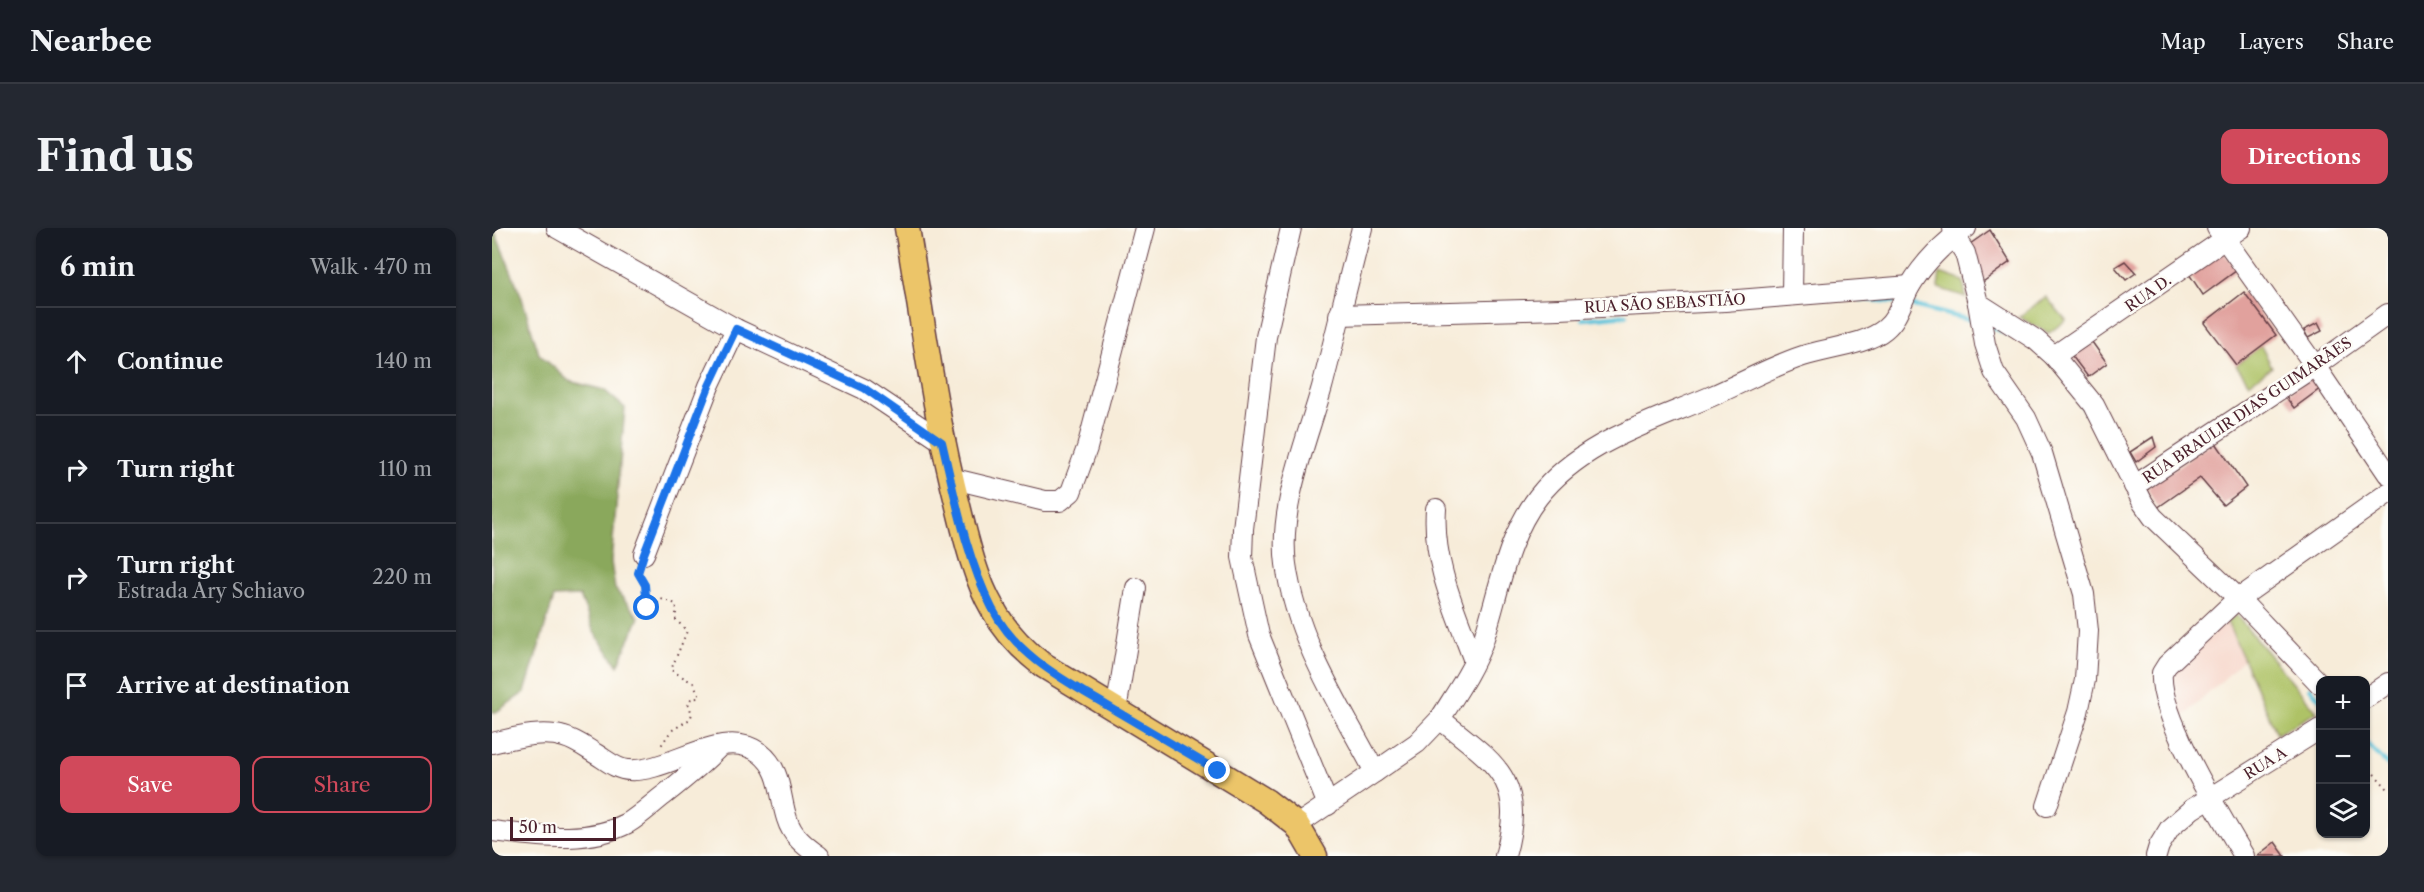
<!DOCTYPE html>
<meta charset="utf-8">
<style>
body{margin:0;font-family:"Libre Caslon Text",serif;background:#242831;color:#f1f3f6}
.controls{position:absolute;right:18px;bottom:18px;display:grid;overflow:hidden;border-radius:12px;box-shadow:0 2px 4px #0004}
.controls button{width:54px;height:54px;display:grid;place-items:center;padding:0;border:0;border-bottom:2px solid #363941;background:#171b24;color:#f1f3f6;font:30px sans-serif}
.scale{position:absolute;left:18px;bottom:15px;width:106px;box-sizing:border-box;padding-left:6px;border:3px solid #4a1f2b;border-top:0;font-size:16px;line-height:21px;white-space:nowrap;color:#4a1f2b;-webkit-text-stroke:4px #fdfcf7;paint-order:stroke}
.stop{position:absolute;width:18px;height:18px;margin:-14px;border:4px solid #1a73e8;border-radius:50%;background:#fff}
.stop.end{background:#1a73e8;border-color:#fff;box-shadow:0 2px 6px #0008}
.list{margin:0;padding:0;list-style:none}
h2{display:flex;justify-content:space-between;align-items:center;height:78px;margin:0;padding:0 24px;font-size:26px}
h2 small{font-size:20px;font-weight:400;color:#9ea1a6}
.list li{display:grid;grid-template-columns:39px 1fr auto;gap:18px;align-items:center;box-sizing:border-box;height:108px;padding:0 24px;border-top:2px solid #363941}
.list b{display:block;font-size:22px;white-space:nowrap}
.list p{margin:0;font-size:20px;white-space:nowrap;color:#9ea1a6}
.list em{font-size:20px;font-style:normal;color:#9ea1a6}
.actions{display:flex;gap:12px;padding:18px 24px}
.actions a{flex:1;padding:14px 0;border:2px solid #d1495b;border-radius:12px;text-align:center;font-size:21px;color:#d1495b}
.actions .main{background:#d1495b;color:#fff}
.icon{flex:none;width:33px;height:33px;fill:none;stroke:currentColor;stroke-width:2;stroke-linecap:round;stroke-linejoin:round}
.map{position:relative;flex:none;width:1896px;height:628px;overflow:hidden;border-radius:12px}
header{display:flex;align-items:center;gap:36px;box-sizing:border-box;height:84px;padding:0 30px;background:#171b24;border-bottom:2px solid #363941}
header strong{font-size:28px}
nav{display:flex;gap:33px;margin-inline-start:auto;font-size:21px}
.intro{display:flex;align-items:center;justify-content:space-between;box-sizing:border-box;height:144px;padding:0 36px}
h1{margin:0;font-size:42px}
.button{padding:15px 27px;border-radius:12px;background:#d1495b;color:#fff;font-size:21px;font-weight:700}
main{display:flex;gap:36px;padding:0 36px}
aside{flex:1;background:#171b24;border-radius:12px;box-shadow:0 2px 4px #0004}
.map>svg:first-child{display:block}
.built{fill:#f6d2c5}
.green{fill:#aec266;stroke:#7c7048;stroke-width:1.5}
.forest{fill:#8aa85b;stroke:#6a6443;stroke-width:1.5}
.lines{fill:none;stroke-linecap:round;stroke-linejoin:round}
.stream{stroke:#5ec4db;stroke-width:4.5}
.building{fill:#e1a19d}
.minor-casing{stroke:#643e45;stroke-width:22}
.major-casing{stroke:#643e45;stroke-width:27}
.path{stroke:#643e45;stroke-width:2;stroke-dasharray:1.5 4.5;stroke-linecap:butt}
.minor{stroke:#fff;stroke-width:20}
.major{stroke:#ecc569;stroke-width:24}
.route{stroke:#1a73e8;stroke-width:8}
.labels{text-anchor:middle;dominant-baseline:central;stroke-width:5;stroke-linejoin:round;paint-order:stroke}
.street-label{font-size:15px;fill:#4a1f2b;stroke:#fdfcf7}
</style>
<header>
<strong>Nearbee</strong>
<nav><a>Map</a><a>Layers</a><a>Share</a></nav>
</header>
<div class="intro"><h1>Find us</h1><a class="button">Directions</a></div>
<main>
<aside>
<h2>6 min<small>Walk · 470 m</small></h2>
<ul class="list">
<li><svg class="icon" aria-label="ahead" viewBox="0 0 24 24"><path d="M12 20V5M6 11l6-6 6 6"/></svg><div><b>Continue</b></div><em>140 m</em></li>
<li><svg class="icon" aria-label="right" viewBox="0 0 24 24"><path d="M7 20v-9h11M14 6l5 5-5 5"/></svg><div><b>Turn right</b></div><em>110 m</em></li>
<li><svg class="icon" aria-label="right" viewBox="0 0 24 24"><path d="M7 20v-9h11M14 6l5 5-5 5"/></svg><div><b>Turn right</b><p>Estrada Ary Schiavo</p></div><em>220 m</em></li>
<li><svg class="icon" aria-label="arrive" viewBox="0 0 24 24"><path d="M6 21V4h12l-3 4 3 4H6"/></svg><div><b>Arrive at destination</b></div></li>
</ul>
<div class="actions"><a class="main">Save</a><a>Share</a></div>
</aside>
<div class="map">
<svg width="1896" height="628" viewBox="0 0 1896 628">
<rect width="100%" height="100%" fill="#fdfcf7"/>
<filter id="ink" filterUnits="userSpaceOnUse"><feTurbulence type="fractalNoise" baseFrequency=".0167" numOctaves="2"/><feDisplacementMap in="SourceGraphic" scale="12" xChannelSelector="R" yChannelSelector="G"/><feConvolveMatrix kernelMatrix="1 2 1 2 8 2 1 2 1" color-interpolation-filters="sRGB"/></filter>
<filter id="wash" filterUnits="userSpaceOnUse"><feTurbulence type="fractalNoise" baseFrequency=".008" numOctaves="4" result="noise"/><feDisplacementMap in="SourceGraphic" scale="24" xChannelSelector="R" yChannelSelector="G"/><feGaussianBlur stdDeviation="1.35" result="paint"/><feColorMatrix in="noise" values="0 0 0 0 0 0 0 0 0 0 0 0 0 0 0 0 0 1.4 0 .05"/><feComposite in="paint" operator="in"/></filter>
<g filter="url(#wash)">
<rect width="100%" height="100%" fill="#f7ecd9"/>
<path class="built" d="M1735 394 1752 432 1689 491 1679 444Z"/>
<g class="green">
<path d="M1448 45 1471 53 1474 69 1446 60Z"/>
<path d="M1554 69 1574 92 1557 105 1527 89Z"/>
<path d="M1769 118 1780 139 1757 155 1744 137Z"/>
<path d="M1744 387 1825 484 1785 506 1735 394Z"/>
</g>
<path class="forest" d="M0 2 3 4 29 67 47 126 77 153 112 162 133 180 119 334 123 361 147 389 126 438 102 404 88 368 62 369 33 464 4 484H0Z"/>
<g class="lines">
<g class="stream">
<path d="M1367 71 1403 74"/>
<path d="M1414 76 1485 94"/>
<path d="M1091 91 1134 87"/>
<path d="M1496 97 1518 107"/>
<path d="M1587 173 1599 191"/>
<path d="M1818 460 1828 471"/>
<path d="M1874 515 1896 537"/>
</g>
</g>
<g id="blocks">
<g class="building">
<path d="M1498 2 1518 34 1488 56 1478 16Z"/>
<path d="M1730 22 1745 42 1711 67 1697 46Z"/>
<path d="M1633 33 1644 45 1634 52 1623 39Z"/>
<path d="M1752 64 1784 107 1744 137 1712 95Z"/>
<path d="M1826 95 1830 103 1816 110 1812 102Z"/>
<path d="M1600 114 1615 135 1596 149 1580 128Z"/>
<path d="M1820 147 1829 160 1802 180 1793 168Z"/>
<path d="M1661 209 1664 219 1644 234 1638 224Z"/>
<path d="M1722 212 1754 259 1731 277 1708 250 1665 280 1655 260Z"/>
<path d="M1783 614 1793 628H1765Z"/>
</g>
</g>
</g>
<g filter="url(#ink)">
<use href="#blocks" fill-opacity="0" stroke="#643e45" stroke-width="1.5"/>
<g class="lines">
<g class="minor-casing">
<g id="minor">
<path d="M65 0 244 101 372 161 451 214"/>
<path d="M799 0 774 109 751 301 750 329 767 407 836 577"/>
<path d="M870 0C856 53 844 106 830 159 815 212 786 281 794 336 804 411 848 478 883 544L925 515 948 491"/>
<path d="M1461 0 1462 8 1473 25 1486 75 1544 112 1562 128 1602 177 1651 275 1661 289 1747 371 1828 456"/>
<path d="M1725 0 1823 138 1896 246"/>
<path d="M1300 66 1301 0"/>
<path d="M1486 75 1493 116 1502 144 1534 190 1550 225 1592 366 1596 403 1593 452 1586 484 1555 578"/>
<path d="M847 87 1068 81 1233 73 1418 58"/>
<path d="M1562 128 1749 0"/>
<path d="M458 250 553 273H568L579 264 595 220 653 0"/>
<path d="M1642 258 1823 138 1896 86"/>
<path d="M944 281C940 335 964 384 982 433"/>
<path d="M152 326 217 158 244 101"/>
<path d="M1874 470 1896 455"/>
<path d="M624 483 644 360"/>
<path d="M0 515C22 510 50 502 72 509 84 512 94 520 104 526 114 532 125 542 137 542 177 545 231 497 268 525 290 542 287 567 295 591 300 608 313 618 327 628"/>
<path d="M805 597 883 544"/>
<path d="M0 603C45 608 94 617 136 595 149 587 160 576 172 567 192 551 211 536 228 518"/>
<path d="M1013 628C1035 550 1003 536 948 491 963 467 980 443 990 416 1007 366 1013 312 1046 269 1089 214 1158 195 1220 168 1250 155 1280 138 1311 128 1335 120 1374 117 1393 101 1406 91 1410 72 1418 58 1431 36 1452 14 1474 0"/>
<path d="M1664 628 1667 618 1678 600 1700 581 1828 501"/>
<path d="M1752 628C1730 590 1666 487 1670 445L1675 437 1742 374 1896 265"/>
</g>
</g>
<g class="major-casing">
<path id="major" d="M415 0C431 94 443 190 467 282 475 315 484 352 501 381 514 405 531 422 552 438L774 573 805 597 823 628"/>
</g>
<g class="path">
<path d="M147 343 148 352 153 357 156 382H160L169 371 184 376V392L195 403 179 442 201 455 207 466 206 470 199 471 196 475 200 486 198 491 179 503 168 519"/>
<path d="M1874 537 1896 561"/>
</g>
<use href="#minor" class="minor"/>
<use href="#major" class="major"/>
</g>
</g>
<g class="lines" filter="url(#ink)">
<path class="route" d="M155 380 153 357 146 345 152 326 217 158 244 101 372 160 450 214C463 269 474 329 500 380 525 430 578 455 624 483 658 503 692 523 726 543"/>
</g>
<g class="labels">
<g class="street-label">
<text transform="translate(1656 65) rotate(-35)">RUA D.</text>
<text transform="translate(1173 75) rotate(-3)">RUA SÃO SEBASTIÃO</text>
<text transform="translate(1755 182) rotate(-34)">RUA BRAULIR DIAS GUIMARÃES</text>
<text transform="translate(1773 535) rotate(-32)">RUA A</text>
</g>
</g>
</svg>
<div class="controls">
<button>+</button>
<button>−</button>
<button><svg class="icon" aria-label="layers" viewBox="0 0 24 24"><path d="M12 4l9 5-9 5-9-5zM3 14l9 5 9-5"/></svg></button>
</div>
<div class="scale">50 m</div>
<div class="stop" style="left:155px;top:380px"></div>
<div class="stop end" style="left:726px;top:543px"></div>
</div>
</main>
